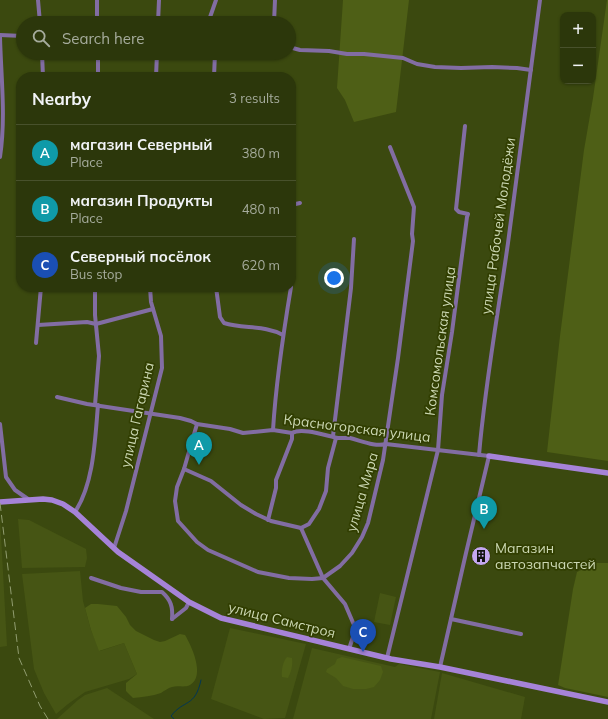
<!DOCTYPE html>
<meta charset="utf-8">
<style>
body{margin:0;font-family:Mulish,sans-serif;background:#384219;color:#f1f3f6}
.controls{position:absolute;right:12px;top:12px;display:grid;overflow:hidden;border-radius:8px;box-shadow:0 1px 3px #0004}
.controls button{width:36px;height:36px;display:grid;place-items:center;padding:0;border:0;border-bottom:1px solid #48512c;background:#2c370b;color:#f1f3f6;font:20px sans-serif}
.you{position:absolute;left:334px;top:278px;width:14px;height:14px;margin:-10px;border:3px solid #fff;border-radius:50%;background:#1a73e8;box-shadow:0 0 0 6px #1a73e833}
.badge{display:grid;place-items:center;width:26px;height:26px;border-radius:50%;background:#8c9099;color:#fff;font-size:13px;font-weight:700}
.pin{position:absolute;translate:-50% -33px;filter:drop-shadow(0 1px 2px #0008)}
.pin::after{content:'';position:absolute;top:21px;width:14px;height:12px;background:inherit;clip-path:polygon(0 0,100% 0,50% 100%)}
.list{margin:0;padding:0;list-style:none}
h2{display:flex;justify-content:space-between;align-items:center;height:52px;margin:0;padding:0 16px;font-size:17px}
h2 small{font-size:13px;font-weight:400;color:#a6ac9d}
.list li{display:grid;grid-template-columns:26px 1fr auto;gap:12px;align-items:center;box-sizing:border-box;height:56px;padding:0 16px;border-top:1px solid #48512c}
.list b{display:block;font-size:15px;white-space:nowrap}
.list p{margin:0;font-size:13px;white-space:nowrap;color:#a6ac9d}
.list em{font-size:13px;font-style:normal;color:#a6ac9d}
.icon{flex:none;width:22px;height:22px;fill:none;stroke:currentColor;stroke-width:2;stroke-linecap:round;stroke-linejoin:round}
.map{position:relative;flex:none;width:608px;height:719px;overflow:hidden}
.search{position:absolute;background:#2c370b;box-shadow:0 1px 3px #0004;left:16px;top:16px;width:280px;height:44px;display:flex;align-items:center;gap:10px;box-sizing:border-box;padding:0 14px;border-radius:22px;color:#a6ac9d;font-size:15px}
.panel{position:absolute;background:#2c370b;box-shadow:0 1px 3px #0004;left:16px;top:72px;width:280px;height:220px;border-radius:16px}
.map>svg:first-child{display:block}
.built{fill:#465514}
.green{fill:#4e5f16}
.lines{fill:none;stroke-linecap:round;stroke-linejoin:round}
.stream{stroke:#013656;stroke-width:1}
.street{stroke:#826da3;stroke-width:4}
.secondary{stroke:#a683d8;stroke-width:5.5}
.rail{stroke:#919d70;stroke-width:1;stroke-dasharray:8 4;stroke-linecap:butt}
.labels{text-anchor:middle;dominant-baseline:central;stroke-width:3.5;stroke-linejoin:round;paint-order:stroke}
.street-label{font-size:14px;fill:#cbd7b2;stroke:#313e01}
.poi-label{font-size:14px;fill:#cbd7b2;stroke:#313e01;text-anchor:start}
</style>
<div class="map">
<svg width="608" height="719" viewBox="0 0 608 719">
<rect width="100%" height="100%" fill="#3b490f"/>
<g class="built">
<path d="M0 517 7 646 0 647Z"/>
<path d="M18 519 29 520 86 549 87 558 85 567 22 568Z"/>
<path d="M80 571 83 601 91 630 100 651 124 643 137 674 129 679 85 692 68 704 56 714 44 693 34 669 22 574Z"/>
<path d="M380 593 396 597 390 625 374 622Z"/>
<path d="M230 628 306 644 285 718 264 719 211 699Z"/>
<path d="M312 648 395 667 399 664 440 672 431 719H293Z"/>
<path d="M442 673 525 697 521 719H434Z"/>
<path d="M107 688 154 719H57L78 700 85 695Z"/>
</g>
<g class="green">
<path d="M343 0H409L396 112 354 122 345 100 337 88Z"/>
<path d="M607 0H608V461L547 452 560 336 584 150 593 98Z"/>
<path d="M596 563H608V697L565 688 558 685 573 589 577 572Z"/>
<path d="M91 604H98L117 606 126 617 130 625 136 631 154 640 160 642 165 641 180 634 185 635C191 645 206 676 190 685 184 688 178 685 172 687 168 688 164 691 161 693 152 696 143 697 133 698L126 691V683L137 674 124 643 99 651 91 630 85 608Z"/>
<path d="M287 657 292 658C293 666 291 672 288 678L282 677C281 671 283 661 287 657Z"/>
<path d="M342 657 381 666 383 672 380 680 374 687 366 689H353L343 686 336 678 326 672 327 669 335 664 337 659Z"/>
</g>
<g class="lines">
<path class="stream" d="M174 719 171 716C184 699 195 708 201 680"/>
<g class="street">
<path d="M38 0 40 23"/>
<path d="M97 0V23"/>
<path d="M158 23 159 0"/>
<path d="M208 23 216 0"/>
<path d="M274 23 275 0"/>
<path d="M0 35 23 36"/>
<path d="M0 37C1 77 6 117 0 157"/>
<path d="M289 47 300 50 329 51 347 54H364L403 58 417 64 435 67 461 68 492 67 517 68 531 70"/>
<path d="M42 53 43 77"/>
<path d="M98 53V77"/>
<path d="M156 77 157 53"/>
<path d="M214 77 215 53"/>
<path d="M291 205 300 203"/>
<path d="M95 287V315L99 356 95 405"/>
<path d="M216 287 220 317 224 323C243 329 265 325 283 335"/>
<path d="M38 325 87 322 96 324 153 309"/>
<path d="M36 343 41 287"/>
<path d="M57 397 87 404 180 418 191 421 197 424 230 429 243 433 273 430 292 433C302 427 327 436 338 438 342 438 346 438 350 438 362 441 375 447 386 444L489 456 466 553 440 667"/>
<path d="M0 424 6 477 15 490 28 499"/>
<path d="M197 424 184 469 177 487 175 501 178 521 197 542 208 550 258 572 289 578 312 579 323 578 340 566 352 553 362 537 368 523 383 460 398 358 413 241 412 234 414 207 390 147"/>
<path d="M273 430C276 382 283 335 291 287"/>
<path d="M333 436 351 288 354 239"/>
<path d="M479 455C485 384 498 314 508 243 519 162 529 81 540 0"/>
<path d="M184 469 211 481 241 505 256 514 271 521 301 528 309 524 319 509 326 491 328 468 336 438"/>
<path d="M75 512C94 483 95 439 98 405"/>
<path d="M268 520 276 488V480L292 439V433"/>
<path d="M301 528 323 578 345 604 354 625 353 637 349 649"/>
<path d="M114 548 126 511 162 368 161 336 151 302 150 287"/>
<path d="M91 578 121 588 141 592H162C171 600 173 607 172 619"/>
<path d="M172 619 186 608 189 602"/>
<path d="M451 619 521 634"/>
<path d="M387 658 438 450 442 395 452 332 467 217 468 214 459 212 456 209 465 126"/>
</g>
<g class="secondary">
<path d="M489 456 608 473"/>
<path d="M0 502 43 499 52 500 63 504 75 512 118 552 189 602 221 618 391 659 440 667 608 702"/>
</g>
<path class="rail" d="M0 503 19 658 40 706 48 719"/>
</g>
<defs>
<g id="building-disc" transform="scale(1)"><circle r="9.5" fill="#c4a7f1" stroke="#313e01"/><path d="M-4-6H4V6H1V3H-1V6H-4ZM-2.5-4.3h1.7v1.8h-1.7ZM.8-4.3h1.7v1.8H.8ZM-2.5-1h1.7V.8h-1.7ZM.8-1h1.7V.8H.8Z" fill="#111"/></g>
</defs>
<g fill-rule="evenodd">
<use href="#building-disc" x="481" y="556"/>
</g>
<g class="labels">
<g class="street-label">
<text transform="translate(498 226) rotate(-82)">улица Рабочей Молодёжи</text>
<text transform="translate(440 341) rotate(-82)">Комсомольская улица</text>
<text transform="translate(137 415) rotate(-77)">улица Гагарина</text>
<text transform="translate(357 428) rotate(7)">Красногорская улица</text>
<text transform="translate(362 492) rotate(-74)">улица Мира</text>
<text transform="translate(282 620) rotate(14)">улица Самстроя</text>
</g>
<g class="poi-label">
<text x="495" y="548">Магазин<tspan x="495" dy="16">автозапчастей</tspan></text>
</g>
</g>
</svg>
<div class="controls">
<button>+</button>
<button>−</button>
</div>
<div class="you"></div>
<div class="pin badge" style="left:199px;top:465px;background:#0f9aa8">A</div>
<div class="pin badge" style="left:484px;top:529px;background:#0f9aa8">B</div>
<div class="pin badge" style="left:363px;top:652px;background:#1a4fb4">C</div>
<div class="search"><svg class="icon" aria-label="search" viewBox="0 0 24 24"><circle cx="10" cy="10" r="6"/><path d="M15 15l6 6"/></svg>Search here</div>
<section class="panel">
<h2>Nearby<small>3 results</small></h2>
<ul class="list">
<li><span class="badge" style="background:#0f9aa8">A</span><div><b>магазин Северный</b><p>Place</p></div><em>380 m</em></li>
<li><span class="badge" style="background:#0f9aa8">B</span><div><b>магазин Продукты</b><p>Place</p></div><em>480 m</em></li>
<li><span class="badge" style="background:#1a4fb4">C</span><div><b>Северный посёлок</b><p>Bus stop</p></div><em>620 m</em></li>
</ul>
</section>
</div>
